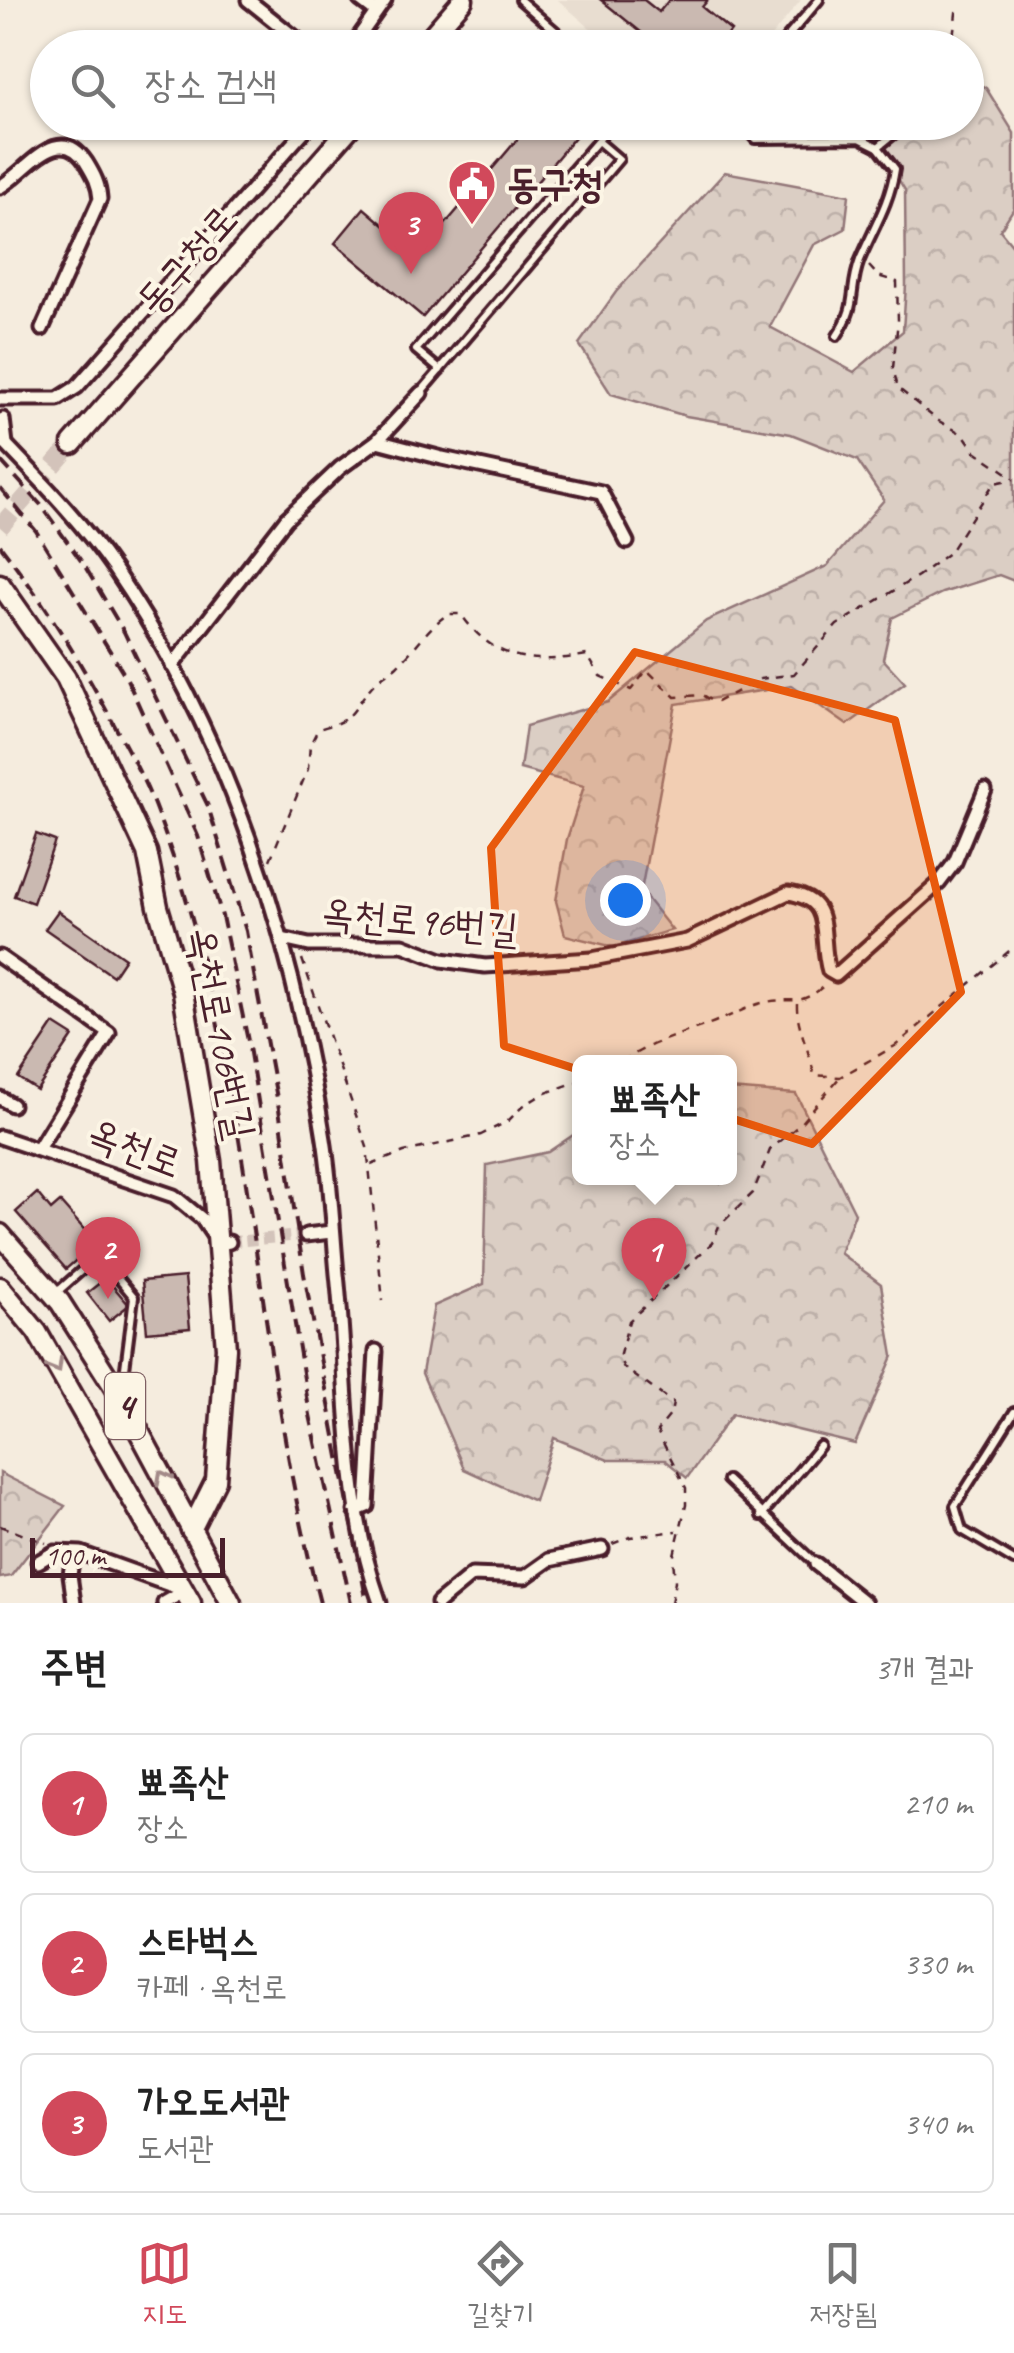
<!DOCTYPE html>
<html lang="ko">
<meta charset="utf-8">
<style>
body{margin:0;font-family:Caveat,"Poor Story",sans-serif;background:#f2f2f2;color:#222}
.scale{position:absolute;left:30px;bottom:25px;width:195px;box-sizing:border-box;padding-left:10px;border:5px solid #4a1f2b;border-top:0;font-size:28px;line-height:35px;white-space:nowrap;color:#4a1f2b;-webkit-text-stroke:8px #fcf5e5;paint-order:stroke}
.you{position:absolute;left:625px;top:900px;width:35px;height:35px;margin:-25px;border:8px solid #fff;border-radius:50%;background:#1a73e8;box-shadow:0 0 0 15px #1a73e833}
.badge{display:grid;place-items:center;width:65px;height:65px;border-radius:50%;background:#d1495b;color:#fff;font-size:32px;font-weight:700}
.pin{position:absolute;translate:-50% -82px;filter:drop-shadow(0 2px 5px #0008)}
.pin::after{content:'';position:absolute;top:52px;width:35px;height:30px;background:inherit;clip-path:polygon(0 0,100% 0,50% 100%)}
.popup{position:absolute;left:572px;top:1055px;width:165px;height:130px;box-sizing:border-box;display:grid;place-content:center;border-radius:15px;background:#fff;filter:drop-shadow(0 2px 8px #0005);font-size:32px;white-space:nowrap;color:#767676}
.popup b{font-size:38px;color:#222}
.popup::after{content:'';position:absolute;left:50%;top:100%;margin-left:-20px;border:20px solid transparent;border-top-color:#fff}
.list{margin:0;padding:0;list-style:none}
h2{display:flex;justify-content:space-between;align-items:center;height:130px;margin:0;padding:0 40px;font-size:42px}
h2 small{font-size:32px;font-weight:400;color:#767676}
.list li{display:grid;grid-template-columns:65px 1fr auto;gap:30px;align-items:center;box-sizing:border-box;height:140px;margin:0 20px 20px;padding:0 20px;border:2px solid #e0e0e0;border-radius:15px}
.list b{display:block;font-size:38px;white-space:nowrap}
.list p{margin:0;font-size:32px;white-space:nowrap;color:#767676}
.list em{font-size:32px;font-style:normal;color:#767676}
.icon{flex:none;width:55px;height:55px;fill:none;stroke:currentColor;stroke-width:2;stroke-linecap:round;stroke-linejoin:round}
.map{position:relative;flex:none;width:1014px;height:1603px;overflow:hidden}
.search{position:absolute;background:#fff;box-shadow:0 2px 8px #0004;left:30px;right:30px;top:30px;height:110px;display:flex;align-items:center;gap:25px;box-sizing:border-box;padding:0 35px;border-radius:55px;color:#767676;font-size:38px}
.sheet{height:610px;background:#fff}
nav{display:flex;justify-content:space-around;align-items:center;box-sizing:border-box;height:140px;border-top:2px solid #e0e0e0;background:#fff;font-size:28px;color:#767676}
nav a{display:grid;justify-items:center;gap:5px}
nav .on{color:#d1495b}
.map>svg:first-child{display:block}
.built{fill:#e8ddd0}
.forest{fill:url(#forest-crowns);stroke:#927678;stroke-width:2.5}
.building{fill:#cab9b1;stroke:#4a1f2b;stroke-width:2.5}
.lines{fill:none;stroke-linecap:round;stroke-linejoin:round}
.street-tunnel{stroke:#d3c3ba;stroke-width:11;stroke-dasharray:11 5.5;stroke-linecap:butt}
.secondary-tunnel{stroke:#d3c3ba;stroke-width:18;stroke-dasharray:18 9;stroke-linecap:butt}
.lane-casing{stroke:#4a1f2b;stroke-width:14}
.street-casing{stroke:#4a1f2b;stroke-width:19}
.secondary-casing{stroke:#4a1f2b;stroke-width:25}
.primary-casing{stroke:#4a1f2b;stroke-width:25}
.path{stroke:#4a1f2b;stroke-width:2.5;stroke-dasharray:8 8;stroke-linecap:butt}
.lane{stroke:#fcf5e5;stroke-width:6}
.street{stroke:#fcf5e5;stroke-width:11}
.secondary{stroke:#fcf5e5;stroke-width:18}
.primary{stroke:#fcf5e5;stroke-width:18}
.rail{stroke:#4a1f2b;stroke-width:4;stroke-dasharray:15 8;stroke-linecap:butt}
.oneway{stroke:#a38a88}
.marked{fill:#e8590c;fill-opacity:0.2;stroke:#e8590c;stroke-width:8;stroke-linejoin:round}
.labels{text-anchor:middle;dominant-baseline:central;stroke-width:8;stroke-linejoin:round;paint-order:stroke}
.shield{fill:#fcf5e5;stroke:#7f5f63;stroke-width:2.5}
.shield-label{font-size:38px;font-weight:bold;fill:#4a1f2b}
.poi-label{font-size:40px;font-weight:bold;fill:#4a1f2b;stroke:#fcf5e5;text-anchor:start}
.street-label{font-size:40px;fill:#4a1f2b;stroke:#fcf5e5}
</style>
<div class="map">
<svg width="1014" height="1603" viewBox="0 0 1014 1603">
<defs>
<pattern id="forest-crowns" width="20" height="18" patternUnits="userSpaceOnUse" patternTransform="scale(2.5)"><rect width="20" height="18" fill="#dbcec4"/><path d="M2 6a3 3 0 1 1 6 0M12 15a3 3 0 1 1 6 0" fill="none" stroke="#bdb0a9"/></pattern>
</defs>
<rect width="100%" height="100%" fill="#f5ecde"/>
<filter id="ink" filterUnits="userSpaceOnUse"><feTurbulence type="fractalNoise" baseFrequency=".01" numOctaves="2"/><feDisplacementMap in="SourceGraphic" scale="20" xChannelSelector="R" yChannelSelector="G"/><feConvolveMatrix kernelMatrix="1 2 1 2 8 2 1 2 1" color-interpolation-filters="sRGB"/></filter>
<g filter="url(#ink)">
<path class="built" d="M558 0H801L762 48 612 47Z"/>
<g class="forest">
<path d="M967 78 986 88 1014 133V208L1000 230 1014 247V581L999 575 942 593 892 618 883 659 905 683 847 725 792 686 676 704 641 891 672 930 614 947 565 935 556 901 567 839 584 786 520 769 526 726 608 702 706 621 827 566 884 500 857 460 791 434 686 416 611 394 579 344 616 292 725 172 849 195 845 229 814 245 770 327 854 372 903 331 906 285 905 190 864 123 966 122Z"/>
<path d="M729 1089 796 1094 855 1213 840 1253 881 1284 893 1356 855 1444 732 1414 687 1478 665 1460H608L554 1438 534 1501 464 1469 422 1373 434 1306 484 1284 487 1165 548 1152 579 1131V1178H729Z"/>
<path d="M0 1473 65 1506 11 1576 0 1578Z"/>
</g>
<g class="building">
<path d="M601 0H644L659 12 669 0H708L702 7 731 31 718 48H647L652 41Z"/>
<path d="M532 122 585 125 423 317 335 243 364 208 419 255Z"/>
<path d="M36 834 55 841 33 903 14 896Z"/>
<path d="M58 911 125 958 113 976 45 929Z"/>
<path d="M54 1024 73 1036 37 1090 18 1078Z"/>
<path d="M37 1193 51 1210 60 1202 96 1243 66 1269 16 1212Z"/>
<path d="M185 1277 190 1328 147 1332 142 1281Z"/>
<path d="M106 1278 129 1305 109 1321 87 1293Z"/>
</g>
<g class="lines">
<path class="street-tunnel" d="M229 1242 306 1235"/>
<path class="secondary-tunnel" d="M0 527 72 444"/>
<g class="lane-casing">
<g id="lane">
<path d="M520 0 575 48"/>
<path d="M778 48 819 0"/>
<path d="M740 122 755 139 860 138 878 147"/>
<path d="M837 336C859 303 848 292 860 260 873 229 890 203 895 169L878 147 899 130"/>
<path d="M440 370 416 350 614 122"/>
<path d="M421 392 619 159 598 141"/>
<path d="M56 1293 99 1255 134 1297 122 1392"/>
<path d="M1014 1412 955 1506 962 1530 1014 1561"/>
<path d="M727 1480 815 1563"/>
<path d="M761 1516 820 1446"/>
</g>
</g>
<g class="street-casing">
<g id="street">
<path d="M248 0 308 48"/>
<path d="M360 0 376 12"/>
<path d="M351 48 385 0"/>
<path d="M0 187C27 172 58 120 86 162 94 175 99 184 100 199L42 329"/>
<path d="M0 399H58L77 387 312 122"/>
<path d="M3 419 6 444"/>
<path d="M0 438C40 480 81 521 114 569 229 737 293 939 324 1139 331 1183 333 1230 337 1274 349 1385 342 1497 380 1603"/>
<path d="M377 441 442 458 601 492 627 542"/>
<path d="M172 666 286 519 340 468 377 441 421 393"/>
<path d="M282 939 309 945H403L442 960 485 966 592 959 687 941 788 893C836 900 818 936 829 971L836 975 939 883 955 862 985 790"/>
<path d="M0 957 109 1033 38 1149"/>
<path d="M0 1098 12 1105"/>
<path d="M0 1137 174 1196 202 1219 219 1244 229 1242"/>
<path d="M306 1235 331 1232"/>
<path d="M355 1511 367 1506 376 1351"/>
<path d="M73 1554 70 1575 74 1603"/>
<path d="M38 1562 55 1552 81 1553 181 1589"/>
<path d="M816 1564 865 1603"/>
<path d="M164 1603 185 1591"/>
<path d="M438 1603 472 1575 525 1577 549 1560 602 1549"/>
</g>
</g>
<g class="secondary-casing">
<g id="secondary">
<path d="M421 48 463 0"/>
<path d="M72 444 355 122"/>
<path d="M0 584 66 678 147 852 158 907 183 992 211 1161 226 1348 216 1480 191 1530"/>
</g>
</g>
<g class="primary-casing">
<g id="primary">
<path d="M0 1234 60 1302 121 1398 231 1603"/>
<path d="M0 1287 37 1332 191 1603"/>
</g>
</g>
<g class="path">
<path d="M945 48 953 38 957 5"/>
<path d="M869 266 878 276 897 282 898 320 893 368 898 388 937 420 964 435 975 451 1013 477"/>
<path d="M270 860 308 769 310 745 318 729C358 719 349 712 372 686 379 678 389 673 397 666 415 649 427 628 448 614H461C494 662 534 664 587 655L600 676 631 690 647 670 675 697 702 695 715 703 760 679 794 674 837 625 918 576 949 553 994 483 1014 479"/>
<path d="M302 959 367 1147 383 1301"/>
<path d="M797 1003C796 1027 810 1050 814 1075L840 1077 895 1046 1014 947"/>
<path d="M622 1062C651 1041 684 1034 717 1021 732 1016 746 1007 762 1003 793 995 798 1010 827 983"/>
<path d="M371 1165 404 1152 481 1135 508 1121 523 1106 543 1094 579 1081"/>
<path d="M0 1526 46 1543"/>
<path d="M612 1544 630 1537 677 1531"/>
<path d="M671 1603 675 1581 673 1559 686 1505V1488L657 1431 671 1414 673 1403 624 1368 619 1358 629 1321 712 1243 719 1226 753 1193 770 1150 799 1125 840 1077"/>
</g>
<use href="#lane" class="lane"/>
<use href="#street" class="street"/>
<use href="#secondary" class="secondary"/>
<use href="#primary" class="primary"/>
<g class="rail">
<path d="M0 460 41 505 84 565 124 632 208 806 246 931 279 1109 304 1274 367 1603"/>
<path d="M0 488 36 531 126 677 198 836 222 916 248 1041 310 1415 351 1603"/>
<path d="M0 545C47 606 81 662 117 730 130 754 144 779 154 805 254 1060 251 1340 320 1603"/>
</g>
</g>
<defs><path id="oneway-chevron" d="M-2-3.5L2.5 0L-2 3.5" fill="none" stroke-width="1.6" stroke-linecap="round" stroke-linejoin="round" transform="scale(2.5)"/></defs>
<g class="oneway">
<use href="#oneway-chevron" transform="translate(56 1366) rotate(60)"/>
<use href="#oneway-chevron" transform="translate(163 1477) rotate(-118)"/>
</g>
</g>
<path class="marked" d="M635 652 895 720 961 992 812 1144 504 1046 491 848Z"/>
<defs>
<g id="civic-pin" transform="scale(2.5)"><path d="M0 17L-7.5 6A9.5 9.5 0 1 1 7.5 6Z" fill="#d1495b" stroke="#fcf5e5"/><path d="M-.6-6.5H3V-4.5H.6V-3L4-1V1h2V6H-6V1h2V-1L-.6-3ZM-1.2 2.5V6h2.4V2.5Z" fill="#fff"/></g>
</defs>
<g fill-rule="evenodd">
<use href="#civic-pin" x="472" y="184"/>
</g>
<g class="labels">
<rect class="shield" x="105" y="1373" width="40" height="66" rx="8"/>
<g class="shield-label">
<text x="125" y="1406">4</text>
</g>
<g class="poi-label">
<text x="507" y="184">동구청</text>
</g>
<g class="street-label">
<text transform="translate(187 260) rotate(-49)">동구청로</text>
<text transform="translate(420 921) rotate(5)">옥천로96번길</text>
<text transform="translate(221 1033) rotate(79)">옥천로106번길</text>
<text transform="translate(135 1148) rotate(21)">옥천로</text>
</g>
</g>
</svg>
<div class="scale">100 m</div>
<div class="you"></div>
<div class="pin badge" style="left:654px;top:1300px">1</div>
<div class="popup"><b>뾰족산</b>장소</div>
<div class="pin badge" style="left:108px;top:1299px">2</div>
<div class="pin badge" style="left:411px;top:274px">3</div>
<div class="search"><svg class="icon" aria-label="search" viewBox="0 0 24 24"><circle cx="10" cy="10" r="6"/><path d="M15 15l6 6"/></svg>장소 검색</div>
</div>
<section class="sheet">
<h2>주변<small>3개 결과</small></h2>
<ul class="list">
<li><span class="badge">1</span><div><b>뾰족산</b><p>장소</p></div><em>210 m</em></li>
<li><span class="badge">2</span><div><b>스타벅스</b><p>카페 · 옥천로</p></div><em>330 m</em></li>
<li><span class="badge">3</span><div><b>가오도서관</b><p>도서관</p></div><em>340 m</em></li>
</ul>
</section>
<nav>
<a class="on"><svg class="icon" aria-label="map" viewBox="0 0 24 24"><path d="M3 6l6-2 6 2 6-2v14l-6 2-6-2-6 2zM9 4v14M15 6v14"/></svg>지도</a>
<a><svg class="icon" aria-label="directions" viewBox="0 0 24 24"><path d="M12 3l9 9-9 9-9-9zM9 14v-3h6M13 9l2 2-2 2"/></svg>길찾기</a>
<a><svg class="icon" aria-label="saved" viewBox="0 0 24 24"><path d="M7 4h10v16l-5-4-5 4z"/></svg>저장됨</a>
</nav>
